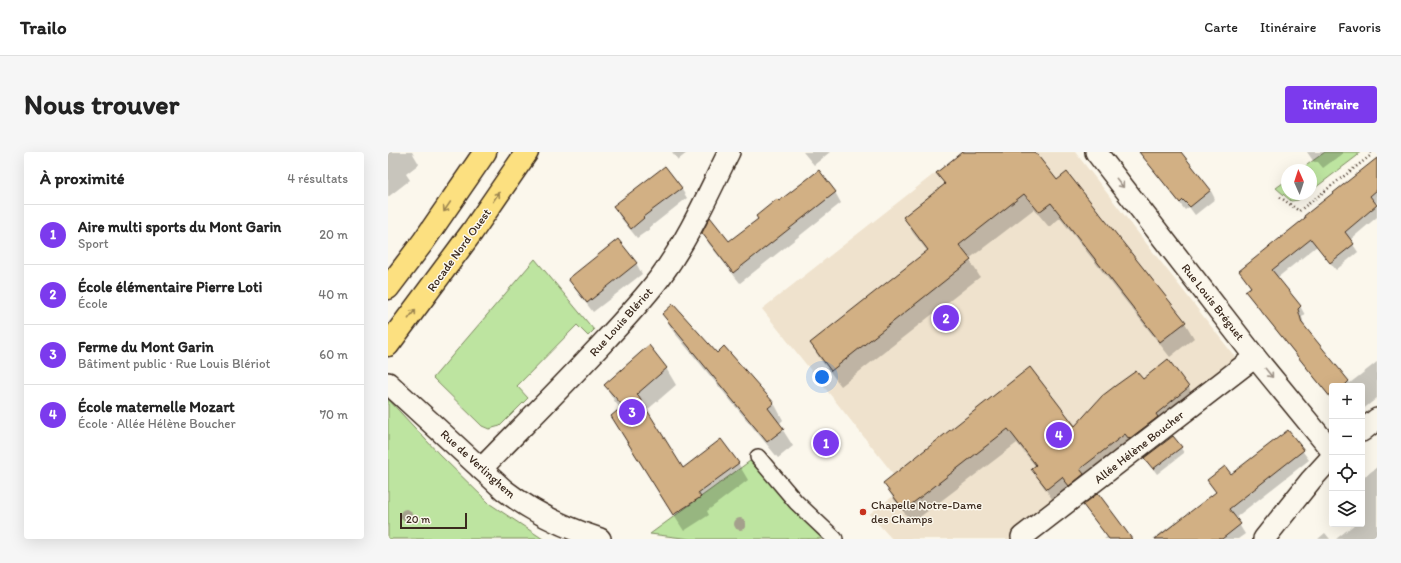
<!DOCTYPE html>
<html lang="fr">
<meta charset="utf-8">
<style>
body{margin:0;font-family:Itim,sans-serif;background:#f6f6f6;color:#222}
.controls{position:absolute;right:12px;bottom:12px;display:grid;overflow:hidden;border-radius:4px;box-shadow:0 4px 16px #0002}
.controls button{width:36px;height:36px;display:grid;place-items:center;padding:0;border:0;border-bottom:1px solid #e0e0e0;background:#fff;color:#222;font:20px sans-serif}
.compass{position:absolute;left:893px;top:12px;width:36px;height:36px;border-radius:50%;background:#fff;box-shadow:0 4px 16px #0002;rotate:357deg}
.scale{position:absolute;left:12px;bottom:10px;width:67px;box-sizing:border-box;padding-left:4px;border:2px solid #3b2a1e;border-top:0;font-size:11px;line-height:14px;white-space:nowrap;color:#3b2a1e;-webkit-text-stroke:3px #fbf7ec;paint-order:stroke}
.you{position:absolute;left:434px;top:225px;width:14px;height:14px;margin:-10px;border:3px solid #fff;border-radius:50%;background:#1a73e8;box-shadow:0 0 0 6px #1a73e833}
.badge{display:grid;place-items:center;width:26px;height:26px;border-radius:50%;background:#7c3aed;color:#fff;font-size:13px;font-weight:700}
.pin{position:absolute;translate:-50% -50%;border:2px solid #fff;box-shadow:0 1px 4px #0006}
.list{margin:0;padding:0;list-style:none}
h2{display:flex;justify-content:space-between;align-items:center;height:52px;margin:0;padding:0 16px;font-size:17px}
h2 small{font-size:13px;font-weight:400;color:#767676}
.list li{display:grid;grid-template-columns:26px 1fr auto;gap:12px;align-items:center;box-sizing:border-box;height:60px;padding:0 16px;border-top:1px solid #e0e0e0}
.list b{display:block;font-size:15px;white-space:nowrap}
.list p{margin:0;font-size:13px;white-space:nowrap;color:#767676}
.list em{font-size:13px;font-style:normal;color:#767676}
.icon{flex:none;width:22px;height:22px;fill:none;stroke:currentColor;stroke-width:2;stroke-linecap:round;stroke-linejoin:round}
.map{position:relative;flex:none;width:989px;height:387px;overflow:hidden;border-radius:4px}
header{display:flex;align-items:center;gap:24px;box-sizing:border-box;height:56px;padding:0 20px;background:#fff;border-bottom:1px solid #e0e0e0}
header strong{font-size:19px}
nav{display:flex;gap:22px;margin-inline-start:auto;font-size:14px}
.intro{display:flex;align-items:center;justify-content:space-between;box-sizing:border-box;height:96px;padding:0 24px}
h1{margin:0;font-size:28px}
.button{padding:10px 18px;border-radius:4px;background:#7c3aed;color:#fff;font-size:14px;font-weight:700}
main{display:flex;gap:24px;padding:0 24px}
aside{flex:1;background:#fff;border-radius:4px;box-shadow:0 4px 16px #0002}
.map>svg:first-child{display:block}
.built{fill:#efe2cd}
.green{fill:#bde4a0;stroke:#7c875f}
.shadow{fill:#0003}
.building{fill:#d2b084;stroke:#3b2a1e}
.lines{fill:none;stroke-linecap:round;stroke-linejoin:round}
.pedestrian-casing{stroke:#3b2a1e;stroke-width:18}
.minor-casing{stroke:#3b2a1e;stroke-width:24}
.trunk-casing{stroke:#3b2a1e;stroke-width:25}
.path{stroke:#3b2a1e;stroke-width:2.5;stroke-dasharray:1 3;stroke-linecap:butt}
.pedestrian{stroke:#fbf7ec;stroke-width:15}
.minor{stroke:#fbf7ec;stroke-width:21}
.trunk{stroke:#fce080;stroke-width:22}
.tree{fill:#a4a08c}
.oneway{stroke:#9b9085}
.oneway2{stroke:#9c854f}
.poi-dot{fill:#c8321e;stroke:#fbf7ec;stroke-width:1.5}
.labels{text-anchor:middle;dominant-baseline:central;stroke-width:3;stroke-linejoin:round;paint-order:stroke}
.street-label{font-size:12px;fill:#3b2a1e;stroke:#fbf7ec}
.poi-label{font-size:12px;fill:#3b2a1e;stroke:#fbf7ec;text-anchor:start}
</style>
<header>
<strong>Trailo</strong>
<nav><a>Carte</a><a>Itinéraire</a><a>Favoris</a></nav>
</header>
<div class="intro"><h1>Nous trouver</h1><a class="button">Itinéraire</a></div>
<main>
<aside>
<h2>À proximité<small>4 résultats</small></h2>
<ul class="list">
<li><span class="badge">1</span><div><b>Aire multi sports du Mont Garin</b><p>Sport</p></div><em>20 m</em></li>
<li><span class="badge">2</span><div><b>École élémentaire Pierre Loti</b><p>École</p></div><em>40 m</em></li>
<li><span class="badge">3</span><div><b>Ferme du Mont Garin</b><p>Bâtiment public · Rue Louis Blériot</p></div><em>60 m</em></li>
<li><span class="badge">4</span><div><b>École maternelle Mozart</b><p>École · Allée Hélène Boucher</p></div><em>70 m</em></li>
</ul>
</aside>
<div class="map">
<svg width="989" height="387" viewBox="0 0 989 387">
<rect width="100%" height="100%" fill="#fbf7ec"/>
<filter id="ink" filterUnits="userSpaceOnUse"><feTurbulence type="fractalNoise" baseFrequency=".025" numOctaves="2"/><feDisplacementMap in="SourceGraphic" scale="8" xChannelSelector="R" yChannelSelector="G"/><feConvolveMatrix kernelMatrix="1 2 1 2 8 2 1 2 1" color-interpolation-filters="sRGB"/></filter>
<g filter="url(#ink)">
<path class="built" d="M574 0H687L851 210 624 387H504L481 362 515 337 505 324 503 319 374 157Z"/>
<g class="green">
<path d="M937 0H972L969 4 923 39V18H912Z"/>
<path d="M899 28V42H919L910 48 903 49 888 36Z"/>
<path d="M147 107 206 178 200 184 189 173 129 234 140 246 112 274 101 277 94 274 45 226Z"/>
<path d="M0 247 51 302 102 352 155 387H0Z"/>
<path d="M362 309 408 359 436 387H303L262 382Z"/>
</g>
<g class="shadow">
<path d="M0 0H24L31 12 18 22 22 28 0 45Z"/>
<path d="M284 0H300L290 8Z"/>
<path d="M415 0H442L426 13Z"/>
<path d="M576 0H646L669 29 797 171 806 186 782 205 672 66 661 75 646 57 581 107 592 125 453 234 432 207 423 192 540 100 525 81 516 65 557 33 549 21Z"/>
<path d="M751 0H793L823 39 827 47 807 63 801 55 797 58Z"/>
<path d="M919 0H954L955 1 935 16 930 10H926Z"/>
<path d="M989 8V50L987 52 989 55V65L962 88 970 100 948 118 929 94 889 126 912 154 917 163 914 165 917 176 962 231 989 210V246L974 258V234H944V248L863 147 858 139 863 136 852 119Z"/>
<path d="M430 19 447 40 453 51 352 131 321 92 315 81 341 90Z"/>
<path d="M293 36 299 46 261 76 262 77 249 86 232 65 226 54Z"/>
<path d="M248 111 254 122 205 160 187 137 181 127Z"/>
<path d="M275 162 329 202 386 251 395 268 391 272 405 294 390 306 285 179Z"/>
<path d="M780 208 801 236 809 250 667 351 653 331 645 317 648 315 629 291 524 371 505 346 497 332 641 216 687 276 754 228Z"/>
<path d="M278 216 288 233 258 259 295 317 350 311 360 328 319 359 321 363 296 379 234 282 233 257 227 250 217 233Z"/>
<path d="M900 279 921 308 847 366 857 382 850 387H765L789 369 790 371 829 341 821 328 843 323Z"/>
<path d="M793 296 796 301 769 322 761 311Z"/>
<path d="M989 315V387H948L967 372H974V327Z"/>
<path d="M696 353 743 387H716L719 385Z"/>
<path d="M937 381 942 387H930Z"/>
</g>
<g class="building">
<path d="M574 0H647L669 28 679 20 798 170 772 190 663 51 651 60 636 42 571 93 583 108 443 219 422 191 540 98 515 65 557 32 548 21Z"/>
<path d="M751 0H793L823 38 802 55 795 48 792 51Z"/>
<path d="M989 6V38L982 44 989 53 957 80 966 92 942 111 923 87 884 118 913 154 910 157 914 171 961 229 956 234H944V244L943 246 857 139 863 135 851 119 917 66 916 64Z"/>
<path d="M277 14 294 36 255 65 256 66 243 77 225 54Z"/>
<path d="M431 18 448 40 345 121 314 81 322 65 341 89 370 67 368 64 389 47 391 49Z"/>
<path d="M230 87 249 111 199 151 180 127Z"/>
<path d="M285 152 329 201 336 194 386 251 380 256 396 277 379 290 274 162Z"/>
<path d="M261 193 279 216 249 242 295 316 333 287 351 311 310 341 313 345 285 363 223 264 235 254 216 233Z"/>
<path d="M780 207 801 235 768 262 770 265 741 287 737 282 692 317 696 322 681 334 674 325 659 337 643 317 648 313 620 277 516 358 495 331 642 215 687 274 714 244 727 234 748 219 755 227Z"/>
<path d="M900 278 916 298 841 357 853 372 834 387H767L828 340 819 328 837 314 843 322Z"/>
<path d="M785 284 794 295 765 317 756 306Z"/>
<path d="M710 341 731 369 744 387H721L695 353Z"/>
</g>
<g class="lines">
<g class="pedestrian-casing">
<path id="pedestrian" d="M370 305 408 350 447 387"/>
</g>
<g class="minor-casing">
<g id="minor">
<path d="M708 0 867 205 944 299"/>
<path d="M0 231 116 338C144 360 178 376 212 387"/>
<path d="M974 279 989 267"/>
<path d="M93 317C127 282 161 248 194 213 221 184 249 156 273 124 301 86 320 42 341 0"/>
<path d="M634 385 867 205"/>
<path d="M876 387 923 328 944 305"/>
</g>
</g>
<g class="trunk-casing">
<g id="trunk">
<path d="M0 136 35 90 97 0"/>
<path d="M0 193 84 80 139 0"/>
</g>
</g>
<path class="path" d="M892 45 911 59 982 4 983 0"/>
<use href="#pedestrian" class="pedestrian"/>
<use href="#minor" class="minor"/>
<use href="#trunk" class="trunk"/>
</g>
<g class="tree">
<circle cx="18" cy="363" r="6"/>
<circle cx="352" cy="372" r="6"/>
</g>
<defs><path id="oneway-shaft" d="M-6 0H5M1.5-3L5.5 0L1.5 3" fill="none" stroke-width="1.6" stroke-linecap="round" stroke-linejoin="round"/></defs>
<g class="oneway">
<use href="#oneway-shaft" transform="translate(732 31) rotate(52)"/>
<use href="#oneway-shaft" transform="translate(881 221) rotate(51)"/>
</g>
<g class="oneway2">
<use href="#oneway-shaft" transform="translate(108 45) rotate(-56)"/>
<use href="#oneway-shaft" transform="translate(59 55) rotate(124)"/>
<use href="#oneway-shaft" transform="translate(24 162) rotate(-53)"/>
</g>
</g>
<circle class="poi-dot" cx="475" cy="360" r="4"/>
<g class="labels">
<g class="street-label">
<text transform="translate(71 98) rotate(-54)">Rocade Nord Ouest</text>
<text transform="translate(825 150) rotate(52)">Rue Louis Bréguet</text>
<text transform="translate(233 170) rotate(-48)">Rue Louis Blériot</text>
<text transform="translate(751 295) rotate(-38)">Allée Hélène Boucher</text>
<text transform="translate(90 312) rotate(42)">Rue de Verlinghem</text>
</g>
<g class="poi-label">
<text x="483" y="353">Chapelle Notre-Dame<tspan x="483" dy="14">des Champs</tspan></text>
</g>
</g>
</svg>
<div class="controls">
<button>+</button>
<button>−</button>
<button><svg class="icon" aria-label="locate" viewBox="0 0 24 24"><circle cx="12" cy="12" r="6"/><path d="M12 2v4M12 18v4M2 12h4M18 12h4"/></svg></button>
<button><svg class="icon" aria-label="layers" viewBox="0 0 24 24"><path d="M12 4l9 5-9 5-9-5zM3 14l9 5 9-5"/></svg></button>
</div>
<svg class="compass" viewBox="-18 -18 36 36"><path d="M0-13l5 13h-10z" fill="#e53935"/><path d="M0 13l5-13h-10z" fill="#767676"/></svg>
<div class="scale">20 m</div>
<div class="you"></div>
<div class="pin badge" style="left:438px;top:291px">1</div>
<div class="pin badge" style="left:558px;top:166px">2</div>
<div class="pin badge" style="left:244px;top:260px">3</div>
<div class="pin badge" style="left:671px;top:283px">4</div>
</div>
</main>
